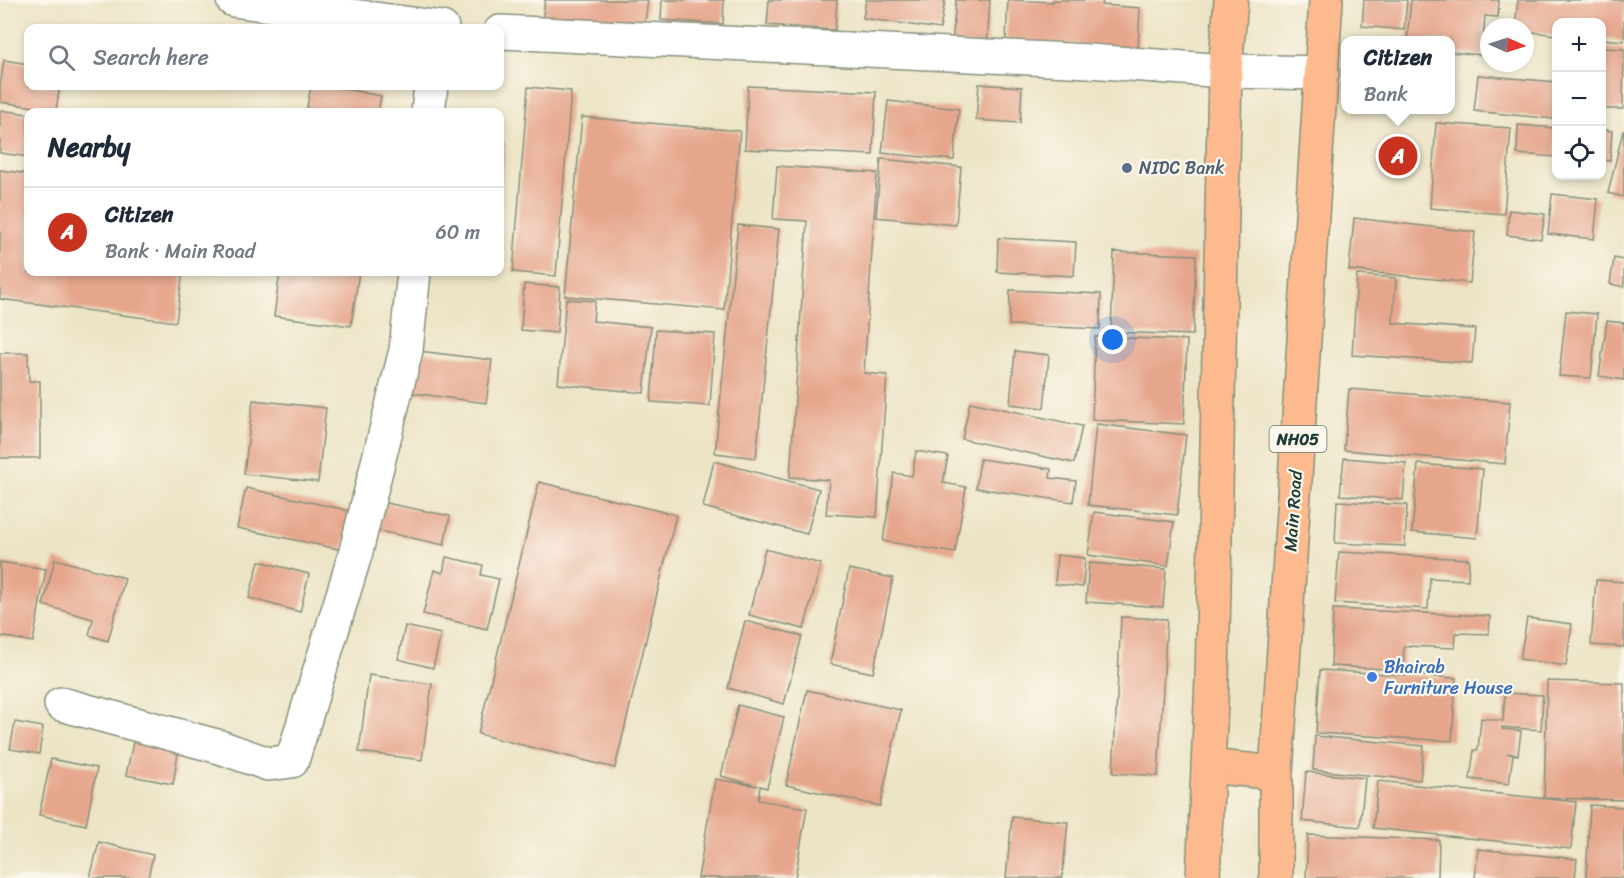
<!DOCTYPE html>
<meta charset="utf-8">
<style>
body{margin:0;font-family:Sriracha,sans-serif;background:#f2f2f3;color:#1f2937}
.controls{position:absolute;right:18px;top:18px;display:grid;overflow:hidden;border-radius:12px;box-shadow:0 3px 9px #0003}
.controls button{width:54px;height:54px;display:grid;place-items:center;padding:0;border:0;border-bottom:2px solid #e0e1e3;background:#fff;color:#1f2937;font:30px sans-serif}
.compass{position:absolute;left:1480px;top:18px;width:54px;height:54px;border-radius:50%;background:#fff;box-shadow:0 3px 9px #0003;rotate:93deg}
.you{position:absolute;left:1113px;top:340px;width:21px;height:21px;margin:-15px;border:4px solid #fff;border-radius:50%;background:#1a73e8;box-shadow:0 0 0 9px #1a73e833}
.badge{display:grid;place-items:center;width:39px;height:39px;border-radius:50%;background:#c8321e;color:#fff;font-size:20px;font-weight:700}
.pin{position:absolute;translate:-50% -50%;border:3px solid #fff;box-shadow:0 2px 6px #0006}
.popup{position:absolute;left:1341px;top:36px;width:114px;height:78px;box-sizing:border-box;display:grid;place-content:center;border-radius:12px;background:#fff;filter:drop-shadow(0 2px 4px #0005);font-size:20px;white-space:nowrap;color:#747a83}
.popup b{font-size:22px;color:#1f2937}
.popup::after{content:'';position:absolute;left:50%;top:100%;margin-left:-12px;border:12px solid transparent;border-top-color:#fff}
.list{margin:0;padding:0;list-style:none}
h2{display:flex;justify-content:space-between;align-items:center;height:78px;margin:0;padding:0 24px;font-size:26px}
h2 small{font-size:20px;font-weight:400;color:#747a83}
.list li{display:grid;grid-template-columns:39px 1fr auto;gap:18px;align-items:center;box-sizing:border-box;height:90px;padding:0 24px;border-top:2px solid #e0e1e3}
.list b{display:block;font-size:22px;white-space:nowrap}
.list p{margin:0;font-size:20px;white-space:nowrap;color:#747a83}
.list em{font-size:20px;font-style:normal;color:#747a83}
.icon{flex:none;width:33px;height:33px;fill:none;stroke:currentColor;stroke-width:2;stroke-linecap:round;stroke-linejoin:round}
.map{position:relative;flex:none;width:1624px;height:878px;overflow:hidden}
.search{position:absolute;background:#fff;box-shadow:0 3px 9px #0003;left:24px;top:24px;width:480px;height:66px;display:flex;align-items:center;gap:15px;box-sizing:border-box;padding:0 21px;border-radius:12px;color:#747a83;font-size:22px}
.panel{position:absolute;background:#fff;box-shadow:0 3px 9px #0003;left:24px;top:108px;width:480px;height:168px;border-radius:12px}
.map>svg:first-child{display:block}
.building{fill:#e6a68c}
.lines{fill:none;stroke-linecap:round;stroke-linejoin:round}
.street-casing{stroke:#86907c;stroke-width:36}
.primary-casing{stroke:#86907c;stroke-width:36}
.street{stroke:#fff;stroke-width:33}
.primary{stroke:#fcba8e;stroke-width:33}
.service-dot{fill:#5c6f8a;stroke:#fbf7ec;stroke-width:2}
.shop-dot{fill:#3f7fe0;stroke:#fbf7ec;stroke-width:2}
.labels{text-anchor:middle;dominant-baseline:central;stroke-width:4.5;stroke-linejoin:round;paint-order:stroke}
.shield{fill:#fbf7ec;stroke:#61756b;stroke-width:1.5}
.shield-label{font-size:16px;font-weight:bold;fill:#1f3d34}
.service-label{font-size:18px;fill:#4e5e75;stroke:#fbf7ec;text-anchor:start}
.street-label{font-size:18px;fill:#1f3d34;stroke:#fbf7ec}
.shop-label{font-size:18px;fill:#366cbe;stroke:#fbf7ec;text-anchor:start}
</style>
<div class="map">
<svg width="1624" height="878" viewBox="0 0 1624 878">
<rect width="100%" height="100%" fill="#fbf7ec"/>
<filter id="ink" filterUnits="userSpaceOnUse"><feTurbulence type="fractalNoise" baseFrequency=".0167" numOctaves="2"/><feDisplacementMap in="SourceGraphic" scale="12" xChannelSelector="R" yChannelSelector="G"/><feConvolveMatrix kernelMatrix="1 2 1 2 8 2 1 2 1" color-interpolation-filters="sRGB"/></filter>
<filter id="wash" filterUnits="userSpaceOnUse"><feTurbulence type="fractalNoise" baseFrequency=".008" numOctaves="4" result="noise"/><feDisplacementMap in="SourceGraphic" scale="24" xChannelSelector="R" yChannelSelector="G"/><feGaussianBlur stdDeviation="1.35" result="paint"/><feColorMatrix in="noise" values="0 0 0 0 0 0 0 0 0 0 0 0 0 0 0 0 0 1.4 0 .05"/><feComposite in="paint" operator="in"/></filter>
<g filter="url(#wash)">
<rect width="100%" height="100%" fill="#ece4c5"/>
<g id="blocks">
<g class="building">
<path d="M545 0H648L643 36 542 21Z"/>
<path d="M662 0H724L723 24 661 20Z"/>
<path d="M769 0H837L835 30 767 25Z"/>
<path d="M866 0H945L940 29 863 18Z"/>
<path d="M956 0H990L987 46 952 43Z"/>
<path d="M1008 0 1053 2V0H1103L1102 5 1140 8 1138 48 1006 40Z"/>
<path d="M1364 0H1407L1404 30 1362 26Z"/>
<path d="M1411 0H1499L1498 17 1485 16 1482 55 1450 52V40H1407Z"/>
<path d="M1518 0H1624V41L1602 39V22H1556V35L1525 31V27H1515Z"/>
<path d="M1602 48 1624 49 1623 109H1602Z"/>
<path d="M4 60 28 64V86H60L56 110 0 102V87Z"/>
<path d="M1478 75 1556 82 1554 119 1474 111Z"/>
<path d="M979 84 1022 87 1020 123 976 120Z"/>
<path d="M311 86H330L381 96 378 112H306Z"/>
<path d="M748 86 876 92 873 155 745 149Z"/>
<path d="M528 87 571 91 556 276 513 272Z"/>
<path d="M888 101 959 109 954 160 882 153Z"/>
<path d="M0 110 28 114V157L0 153Z"/>
<path d="M582 117 740 131 724 310 565 296Z"/>
<path d="M1436 123 1511 128 1504 214 1430 208Z"/>
<path d="M1518 125 1556 128V157L1517 154Z"/>
<path d="M1602 130 1612 131 1610 161 1602 160Z"/>
<path d="M1623 131H1624V197L1608 193Z"/>
<path d="M500 142H505L501 187H500Z"/>
<path d="M881 159 961 167 956 225 876 217Z"/>
<path d="M777 166 877 173 864 373 887 375 877 517 826 514 829 480 790 477 807 221 773 219Z"/>
<path d="M0 170 28 174V272H183L176 322 0 299Z"/>
<path d="M1552 194 1598 199 1594 239 1548 234Z"/>
<path d="M1509 210 1545 214 1541 239 1507 235Z"/>
<path d="M1354 218 1475 232 1470 283 1349 270Z"/>
<path d="M738 225 779 229 756 458 715 453Z"/>
<path d="M998 238 1076 242 1074 276 997 272Z"/>
<path d="M1114 252 1196 255 1193 335 1111 332Z"/>
<path d="M1614 258 1624 260V287L1610 284Z"/>
<path d="M280 272H359L351 326 274 316Z"/>
<path d="M1357 275 1396 278 1393 323 1475 329 1472 363 1352 355Z"/>
<path d="M524 284 560 287 557 333 521 330Z"/>
<path d="M1010 290 1101 294 1100 329 1009 325Z"/>
<path d="M566 299 595 301 593 321 651 327 644 393 558 384Z"/>
<path d="M1566 311 1597 314 1591 378 1559 376Z"/>
<path d="M1607 321 1624 323V380L1599 376Z"/>
<path d="M656 330 715 334 710 406 651 402Z"/>
<path d="M1095 337 1187 340 1184 424 1092 420Z"/>
<path d="M410 350 492 360 486 403 405 392Z"/>
<path d="M1015 351 1049 355 1044 408 1010 404Z"/>
<path d="M0 353H28L29 381H40V458H0Z"/>
<path d="M1349 389 1510 402 1505 464 1344 450Z"/>
<path d="M253 400 326 408 318 482 244 474Z"/>
<path d="M970 402 1082 426 1074 463 962 439Z"/>
<path d="M1096 424 1186 435 1177 515 1088 505Z"/>
<path d="M916 451 948 456 943 483 966 487 955 553 883 541 894 473 912 476Z"/>
<path d="M1344 458 1406 463 1403 500 1340 495Z"/>
<path d="M980 459 1051 469 1050 478 1076 481 1073 502 976 488Z"/>
<path d="M714 461 819 489 807 534 703 507Z"/>
<path d="M1418 464 1483 469 1477 538 1412 532Z"/>
<path d="M539 482 676 515 615 768 478 734Z"/>
<path d="M246 488 351 511 343 550 237 528Z"/>
<path d="M376 501 450 516 444 545 370 529Z"/>
<path d="M1337 501 1407 505 1405 546 1335 543Z"/>
<path d="M1094 512 1174 522 1168 566 1088 555Z"/>
<path d="M765 549 821 564 804 629 749 615Z"/>
<path d="M1339 552 1469 559 1468 580 1430 578 1428 609 1335 603Z"/>
<path d="M1057 555 1085 558 1083 587 1055 584Z"/>
<path d="M446 557 483 565 481 575 499 579 487 629 423 614 434 570 443 573Z"/>
<path d="M55 559 125 578 108 641 89 635 93 619 43 605Z"/>
<path d="M259 561 309 574 300 612 249 598Z"/>
<path d="M0 562 46 569 33 642 0 636Z"/>
<path d="M1089 563 1166 569 1163 607 1086 602Z"/>
<path d="M849 569 893 578 873 673 830 664Z"/>
<path d="M1596 580 1624 582V647L1591 645Z"/>
<path d="M1333 609 1490 616 1489 634 1456 633 1455 648 1404 646 1403 670 1331 666Z"/>
<path d="M1121 617 1167 619 1158 776 1113 773Z"/>
<path d="M1527 618 1572 624 1566 666 1520 659Z"/>
<path d="M745 621 802 636 784 704 728 688Z"/>
<path d="M405 626 441 634 433 668 398 659Z"/>
<path d="M1320 670 1456 678 1452 741 1316 733Z"/>
<path d="M369 675 432 684 422 760 359 752Z"/>
<path d="M1547 681 1624 683V800L1544 798Z"/>
<path d="M807 690 901 710 880 806 786 785Z"/>
<path d="M1505 693 1543 695 1541 730 1502 727V729L1521 731 1518 755 1507 753 1513 755 1509 784 1470 779 1474 750H1478L1481 718 1503 721Z"/>
<path d="M738 705 784 717 767 788 760 786 758 800 807 808 795 878H698L715 779 758 786 721 776Z"/>
<path d="M15 722 43 727 39 754 10 749Z"/>
<path d="M1315 736 1424 746 1420 780 1313 770Z"/>
<path d="M134 738 179 747 173 784 126 775Z"/>
<path d="M51 759 97 768 86 825 39 815Z"/>
<path d="M1306 772 1365 778 1360 827 1302 821Z"/>
<path d="M1378 781 1576 802 1571 849 1373 828Z"/>
<path d="M1590 805 1624 807V878H1586Z"/>
<path d="M1012 817 1068 822 1062 878H1006Z"/>
<path d="M1308 835 1439 840 1438 878H1306Z"/>
<path d="M99 842 153 855 148 878H90Z"/>
<path d="M1478 849 1577 859 1575 878H1475Z"/>
</g>
</g>
</g>
<g filter="url(#ink)">
<use href="#blocks" fill-opacity="0" stroke="#86907c" stroke-width="1.5"/>
<g class="lines">
<g class="street-casing">
<g id="street">
<path d="M233 0 442 28"/>
<path d="M500 32 1089 61 1225 71 1322 73"/>
<path d="M428 112 431 86"/>
<path d="M61 704 220 747 268 764 292 761 355 555 406 350 414 272"/>
</g>
</g>
<g class="primary-casing">
<g id="primary">
<path d="M1208 766 1276 773"/>
<path d="M1203 878 1212 680 1225 71 1231 0"/>
<path d="M1276 878V773L1326 0"/>
</g>
</g>
<use href="#street" class="street"/>
<use href="#primary" class="primary"/>
</g>
</g>
<circle class="service-dot" cx="1127" cy="168" r="6"/>
<circle class="shop-dot" cx="1372" cy="677" r="6"/>
<g class="labels">
<rect class="shield" x="1269.5" y="426" width="57" height="26" rx="4.5"/>
<g class="shield-label">
<text x="1298" y="439">NH05</text>
</g>
<g class="service-label">
<text x="1139" y="168">NIDC Bank</text>
</g>
<g class="street-label">
<text transform="translate(1293 511) rotate(-86)">Main Road</text>
</g>
<g class="shop-label">
<text x="1384" y="667">Bhairab<tspan x="1384" dy="21">Furniture House</tspan></text>
</g>
</g>
</svg>
<div class="controls">
<button>+</button>
<button>−</button>
<button><svg class="icon" aria-label="locate" viewBox="0 0 24 24"><circle cx="12" cy="12" r="6"/><path d="M12 2v4M12 18v4M2 12h4M18 12h4"/></svg></button>
</div>
<svg class="compass" viewBox="-18 -18 36 36"><path d="M0-13l5 13h-10z" fill="#e53935"/><path d="M0 13l5-13h-10z" fill="#747a83"/></svg>
<div class="you"></div>
<div class="pin badge" style="left:1398px;top:156px">A</div>
<div class="popup"><b>Citizen</b>Bank</div>
<div class="search"><svg class="icon" aria-label="search" viewBox="0 0 24 24"><circle cx="10" cy="10" r="6"/><path d="M15 15l6 6"/></svg>Search here</div>
<section class="panel">
<h2>Nearby<small></small></h2>
<ul class="list">
<li><span class="badge">A</span><div><b>Citizen</b><p>Bank · Main Road</p></div><em>60 m</em></li>
</ul>
</section>
</div>
